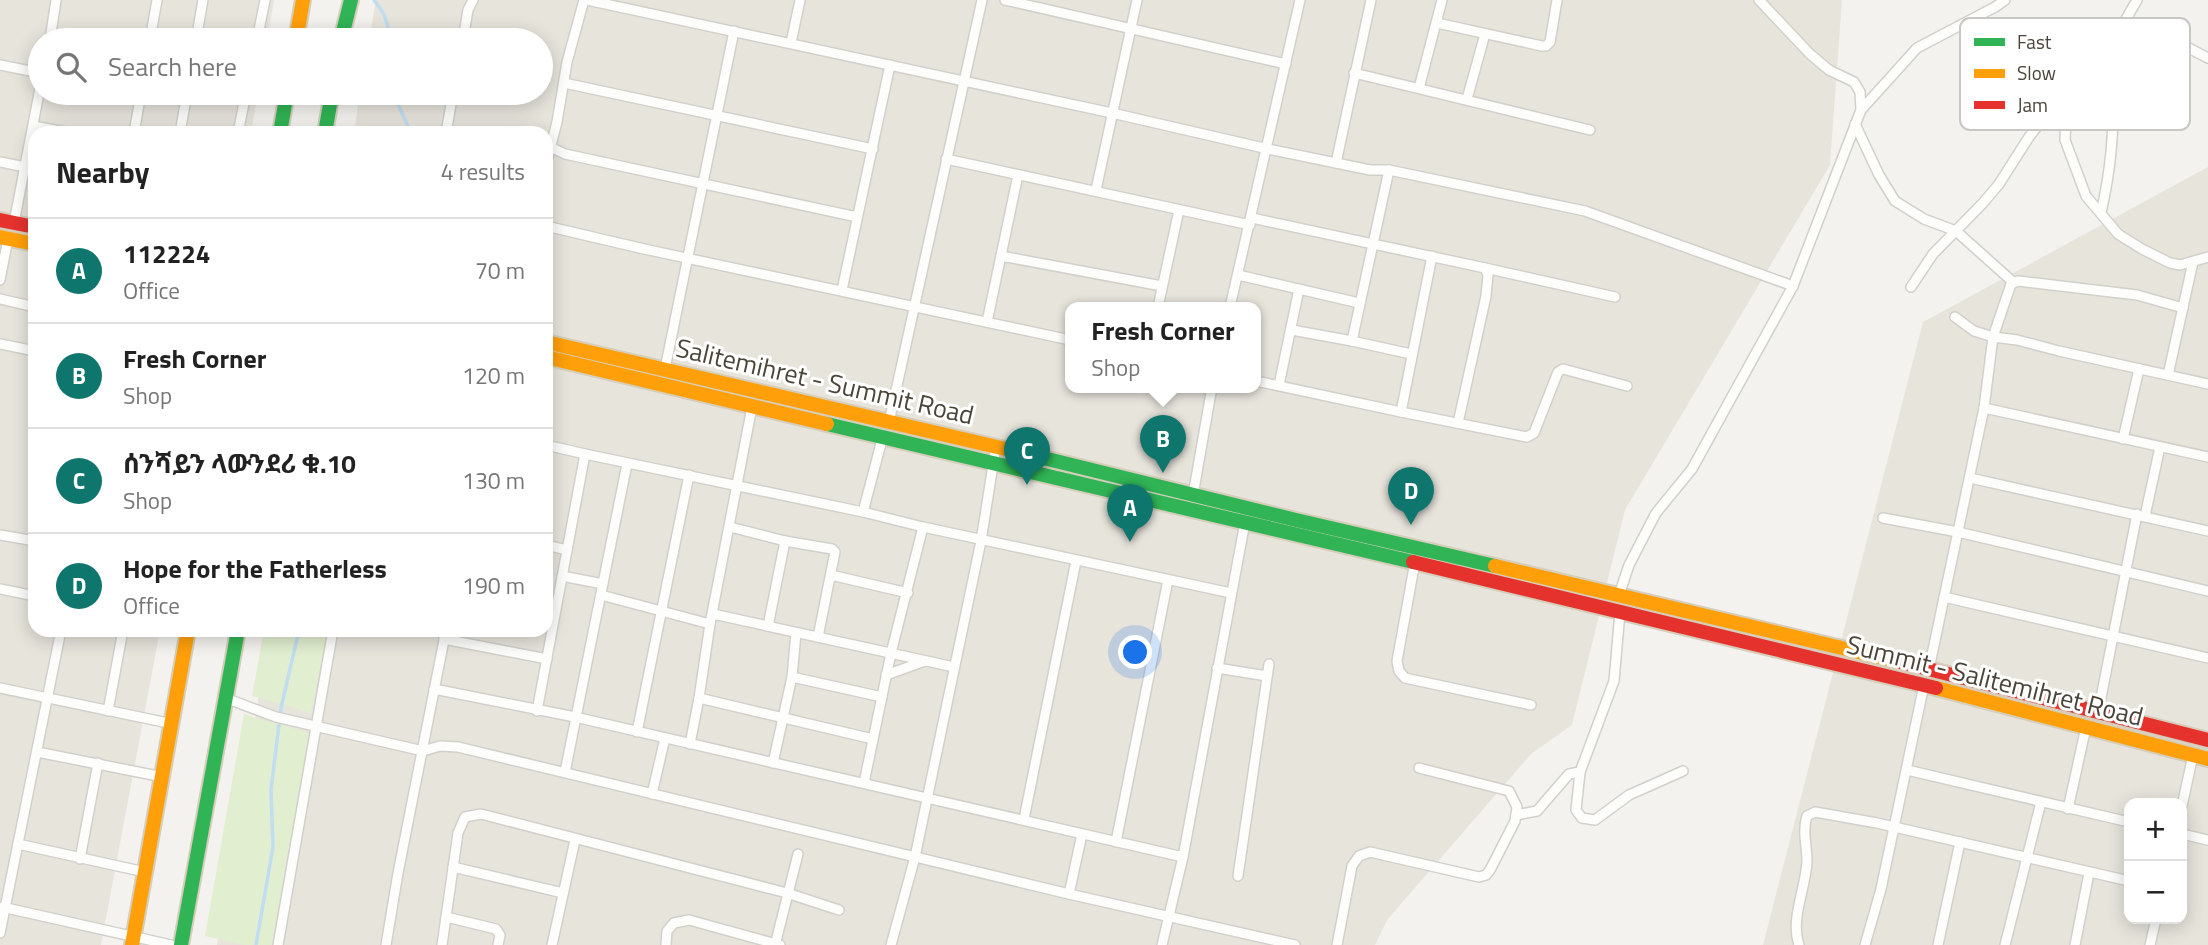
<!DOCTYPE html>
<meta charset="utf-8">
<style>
body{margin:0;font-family:"Titillium Web","Noto Sans Ethiopic",sans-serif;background:#f6f6f6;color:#222}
.controls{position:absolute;right:21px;bottom:21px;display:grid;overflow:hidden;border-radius:14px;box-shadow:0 4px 18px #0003}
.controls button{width:63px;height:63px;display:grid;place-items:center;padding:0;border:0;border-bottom:2px solid #e0e0e0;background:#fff;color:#222;font:35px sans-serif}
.you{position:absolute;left:1136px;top:653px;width:24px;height:24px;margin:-18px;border:5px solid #fff;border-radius:50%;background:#1a73e8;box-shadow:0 0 0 10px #1a73e833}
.badge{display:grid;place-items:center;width:46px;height:46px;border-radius:50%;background:#0f766e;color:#fff;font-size:23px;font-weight:700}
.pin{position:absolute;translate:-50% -58px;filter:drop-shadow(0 2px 4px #0008)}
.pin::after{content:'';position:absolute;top:37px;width:24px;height:21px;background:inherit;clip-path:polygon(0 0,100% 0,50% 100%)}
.popup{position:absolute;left:1065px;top:302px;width:196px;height:91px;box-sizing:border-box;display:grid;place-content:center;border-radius:14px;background:#fff;filter:drop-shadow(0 2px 5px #0005);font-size:23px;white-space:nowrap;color:#767676}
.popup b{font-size:26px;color:#222}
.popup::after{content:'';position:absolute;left:50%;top:100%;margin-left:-14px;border:14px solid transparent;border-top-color:#fff}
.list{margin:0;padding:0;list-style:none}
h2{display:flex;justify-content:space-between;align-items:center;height:91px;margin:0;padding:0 28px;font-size:30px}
h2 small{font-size:23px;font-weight:400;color:#767676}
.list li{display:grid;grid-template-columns:46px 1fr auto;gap:21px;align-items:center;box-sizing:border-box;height:105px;padding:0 28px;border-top:2px solid #e0e0e0}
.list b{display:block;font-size:26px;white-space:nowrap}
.list p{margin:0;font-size:23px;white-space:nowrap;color:#767676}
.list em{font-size:23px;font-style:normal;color:#767676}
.icon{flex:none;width:38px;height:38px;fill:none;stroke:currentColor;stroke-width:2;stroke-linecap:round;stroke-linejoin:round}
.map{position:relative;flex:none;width:2208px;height:945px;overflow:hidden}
.search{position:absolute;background:#fff;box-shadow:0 4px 18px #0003;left:28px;top:28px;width:525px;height:77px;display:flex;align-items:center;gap:18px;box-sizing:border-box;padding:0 24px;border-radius:38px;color:#767676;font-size:26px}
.panel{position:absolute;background:#fff;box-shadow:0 4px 18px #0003;left:28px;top:126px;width:525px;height:511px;border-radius:21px}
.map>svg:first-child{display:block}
.residential{fill:#e7e4dc;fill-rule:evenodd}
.green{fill:#e1eecf}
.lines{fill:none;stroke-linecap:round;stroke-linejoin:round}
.stream{stroke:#c0ddf1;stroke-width:3.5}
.street-casing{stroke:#d2d0cb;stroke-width:12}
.fast-casing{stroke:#d6cebb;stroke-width:18}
.slow-casing{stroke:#d6cebb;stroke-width:18}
.jam-casing{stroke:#d6cebb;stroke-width:18}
.street{stroke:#fdfdfc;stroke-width:9}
.fast{stroke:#30b455;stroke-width:14}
.slow{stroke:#ff9f0a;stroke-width:14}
.jam{stroke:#e5322d;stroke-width:14}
.labels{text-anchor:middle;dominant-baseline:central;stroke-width:6;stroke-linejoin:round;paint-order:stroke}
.street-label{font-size:26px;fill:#4b4439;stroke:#fff}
.key{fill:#fff;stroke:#c9c7c4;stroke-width:2}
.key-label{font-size:19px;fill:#4b4439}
</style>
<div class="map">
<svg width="2208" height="945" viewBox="0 0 2208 945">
<rect width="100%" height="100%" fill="#f4f2ee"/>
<g class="residential">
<path d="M0 0H274L267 40H40V93H258L251 133H35V630H160L101 945H0Z"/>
<path d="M376 0H1842L1830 165 1625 510 1572 725 1531 754 1387 920 1375 945H217L270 630H546V133H354L360 93H541V40H369ZM1070 307H1256V387H1070Z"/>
<path d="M2208 167V945H1763L1923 322ZM2129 803H2182V919H2129Z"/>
</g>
<g class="green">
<path d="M264 630H328L311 713 252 696Z"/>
<path d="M244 714 309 733 275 945H244L205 936Z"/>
</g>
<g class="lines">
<g class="stream">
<path d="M374 0 384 14 392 40"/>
<path d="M393 93 411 133"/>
<path d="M256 945 273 847 271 790 281 708 299 630"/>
</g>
<g class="street-casing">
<g id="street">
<path d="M587 0 1112 113 1268 149 1370 170H1389L1352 341 1411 354"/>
<path d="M1005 0 1286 64"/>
<path d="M1437 23 1542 46H1546L1550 42 1557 0"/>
<path d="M2123 26C2161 28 2175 42 2208 58"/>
<path d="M51 37 68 40"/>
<path d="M50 40 56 0"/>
<path d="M150 40 157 0"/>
<path d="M196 40 203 0"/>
<path d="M257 40 265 0"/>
<path d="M463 40 468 10 473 0"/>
<path d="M791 43 800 0"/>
<path d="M0 65 40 73"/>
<path d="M1354 73 1590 130"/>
<path d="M564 83 873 149"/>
<path d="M1419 88 1442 0"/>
<path d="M2067 95 2065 140 2086 196 2118 234 2142 249 2170 263 2180 265 2208 257"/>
<path d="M1467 99 1485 34"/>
<path d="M1861 110 1917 48 1995 7 2005 0"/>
<path d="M1855 124 1879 175 1895 201 1924 219 1956 231 2013 282"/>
<path d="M33 126 71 133"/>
<path d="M134 133 141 93"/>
<path d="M180 133 187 93"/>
<path d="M238 133 246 93"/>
<path d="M446 133 453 93"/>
<path d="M550 147 565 154 857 217"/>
<path d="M946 159 1250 225"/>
<path d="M0 162 35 169"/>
<path d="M1336 163 1371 0"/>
<path d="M546 164 557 122 567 62 584 0"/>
<path d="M1389 170 1585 211 1793 286"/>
<path d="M1096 190 1137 0"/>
<path d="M2101 213C2110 173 2115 133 2112 92"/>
<path d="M1252 218 1485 268 1488 275 1486 296 1458 423"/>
<path d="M14 223 40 88"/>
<path d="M546 226 644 249 1070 340"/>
<path d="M1001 256 1162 286"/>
<path d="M1485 268 1615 297"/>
<path d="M1238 275 1359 303"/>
<path d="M0 280 8 239"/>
<path d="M1911 287 1933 254 1983 203 1999 184 2029 137 2043 119 2107 52 2137 0"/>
<path d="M842 290 890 65"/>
<path d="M0 299 35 307"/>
<path d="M1158 307 1179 210"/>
<path d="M1230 307 1300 0"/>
<path d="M1955 317 1974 331 1993 337 2011 284 2018 281 2137 295 2183 308"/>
<path d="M987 322 1018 175"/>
<path d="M1292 330 1352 341"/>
<path d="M0 344 35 351"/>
<path d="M665 369 734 31"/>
<path d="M2168 375 2193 262"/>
<path d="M1256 381 1401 412 1527 437 1534 433 1558 372 1563 369 1627 386"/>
<path d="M1279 385 1299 289"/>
<path d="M1984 408 1993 337 2017 340 2059 351 2208 384"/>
<path d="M1401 412 1432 256"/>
<path d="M889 422 982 0"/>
<path d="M2123 439 2139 369"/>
<path d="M546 445 585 454"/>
<path d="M1970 478 2208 531"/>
<path d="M1193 495 1212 387"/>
<path d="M863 512 883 436"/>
<path d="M2145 516 2160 447"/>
<path d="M1883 518 1958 532 2208 591"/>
<path d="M730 527 785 541 832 549 835 552 818 637"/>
<path d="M923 527 1231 593"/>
<path d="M0 535 35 541"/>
<path d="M546 545 567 550"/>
<path d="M1415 562 1397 661 1399 671 1405 678 1531 705"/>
<path d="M831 575 908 593"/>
<path d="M562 576 603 584"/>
<path d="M0 589 35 596"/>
<path d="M601 595 710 624"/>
<path d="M1619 595 1629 565 1656 513 1692 469 1793 286 1861 110 1860 92 1854 82 1829 70 1810 54 1759 0"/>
<path d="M1944 597 2208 658"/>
<path d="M1620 612 1614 681 1580 772 1576 810 1582 818 1595 820 1629 795 1683 771"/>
<path d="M713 614 954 667"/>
<path d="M768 626 785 541"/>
<path d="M796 633 792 677 882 697"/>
<path d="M444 639 547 659"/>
<path d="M1217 668 1267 676"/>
<path d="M1929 669 1984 408 2208 457"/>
<path d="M886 675 925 661"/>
<path d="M0 688 173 724"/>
<path d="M434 689 575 717 1183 857"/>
<path d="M225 698 276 717 423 751 440 746 458 747 1069 894 1295 945"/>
<path d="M699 698 873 739"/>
<path d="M108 711 123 630"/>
<path d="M537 711 585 454 863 512 923 527 891 653 864 783"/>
<path d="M2098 713 2137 514"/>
<path d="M637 732 689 475"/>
<path d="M690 744 699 698 710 624 752 407"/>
<path d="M37 752 163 777"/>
<path d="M773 763 792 677"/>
<path d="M1907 770 2129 822"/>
<path d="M565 772 627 464"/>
<path d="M652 794 665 738"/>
<path d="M2182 806 2193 755"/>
<path d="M2068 809 2086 727"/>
<path d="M1516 815 1537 811 1569 774 1580 772"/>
<path d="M1024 819 1076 561"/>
<path d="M2182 834 2208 840"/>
<path d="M1116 842 1168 580"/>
<path d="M18 844 145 872"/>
<path d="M80 859 98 763"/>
<path d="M453 867 563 893"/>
<path d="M1238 876 1269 664"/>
<path d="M1069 894 1082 834"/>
<path d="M2 907 171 945"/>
<path d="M446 917 496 929 500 935 498 945"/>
<path d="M0 933 61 630"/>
<path d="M278 945 333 630"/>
<path d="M386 945 398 873 446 630"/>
<path d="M442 945 458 833 465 817 481 814 787 893 839 910"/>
<path d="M552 945 575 840"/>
<path d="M666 945 667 931 674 923 689 920 780 945"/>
<path d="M775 945 798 854"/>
<path d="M891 945 915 857 981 541 996 446"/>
<path d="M1162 945 1183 857 1245 522"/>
<path d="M1337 945 1352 866 1359 856 1370 852 1479 877 1486 875 1490 870 1515 821 1517 807 1509 791 1419 768"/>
<path d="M1799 945C1790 919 1806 888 1807 861 1807 846 1802 831 1807 816L1815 812 1877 823 2129 881"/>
<path d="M1865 945 1881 889 1924 685"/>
<path d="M1938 945 1960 842"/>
<path d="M2005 945 2041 802"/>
<path d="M2075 945 2089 873"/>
<path d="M2150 945 2156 919"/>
</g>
</g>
<g class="fast-casing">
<g id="fast">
<path d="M341 40 351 0"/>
<path d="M280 133 287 93"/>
<path d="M325 133 332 93"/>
<path d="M827 424 1413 562"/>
<path d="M1027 454 1296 520 1495 566"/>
<path d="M181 945 238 630"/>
</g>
</g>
<g class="slow-casing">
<g id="slow">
<path d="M296 40 303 0"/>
<path d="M0 237 35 244"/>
<path d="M546 342 1027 454"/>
<path d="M546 357 827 424"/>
<path d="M1495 566 1901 662"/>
<path d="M1936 688 2208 759"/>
<path d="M132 945 188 630"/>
</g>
</g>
<g class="jam-casing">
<g id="jam">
<path d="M0 220 35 227"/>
<path d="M1413 562 1936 688"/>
<path d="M1901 662 2208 740"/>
</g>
</g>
<use href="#street" class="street"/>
<use href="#fast" class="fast"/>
<use href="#slow" class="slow"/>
<use href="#jam" class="jam"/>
</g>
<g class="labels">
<g class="street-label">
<text transform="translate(825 381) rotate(13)">Salitemihret - Summit Road</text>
<text transform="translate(1995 680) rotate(14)">Summit - Salitemihret Road</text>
</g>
</g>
<rect x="1960" y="18" width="230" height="112" rx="10" class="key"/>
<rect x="1974" y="38" width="31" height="8" fill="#30b455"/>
<rect x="1974" y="69" width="31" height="9" fill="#ff9f0a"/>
<rect x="1974" y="101" width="31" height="8" fill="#e5322d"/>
<g class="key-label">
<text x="2017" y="49">Fast</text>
<text x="2017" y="80">Slow</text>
<text x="2017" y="112">Jam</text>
</g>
</svg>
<div class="controls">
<button>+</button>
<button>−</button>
</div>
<div class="you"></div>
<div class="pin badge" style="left:1130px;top:542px">A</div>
<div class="pin badge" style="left:1163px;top:473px">B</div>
<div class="popup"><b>Fresh Corner</b>Shop</div>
<div class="pin badge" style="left:1027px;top:485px">C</div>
<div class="pin badge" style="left:1411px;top:525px">D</div>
<div class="search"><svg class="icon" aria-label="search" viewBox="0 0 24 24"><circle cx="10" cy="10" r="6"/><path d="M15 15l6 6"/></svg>Search here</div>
<section class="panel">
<h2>Nearby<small>4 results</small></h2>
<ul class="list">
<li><span class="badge">A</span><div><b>112224</b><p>Office</p></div><em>70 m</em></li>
<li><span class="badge">B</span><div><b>Fresh Corner</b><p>Shop</p></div><em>120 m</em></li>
<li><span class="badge">C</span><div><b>ሰንሻይን ላውንደሪ ቁ.10</b><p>Shop</p></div><em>130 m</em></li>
<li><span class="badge">D</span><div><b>Hope for the Fatherless</b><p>Office</p></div><em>190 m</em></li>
</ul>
</section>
</div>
